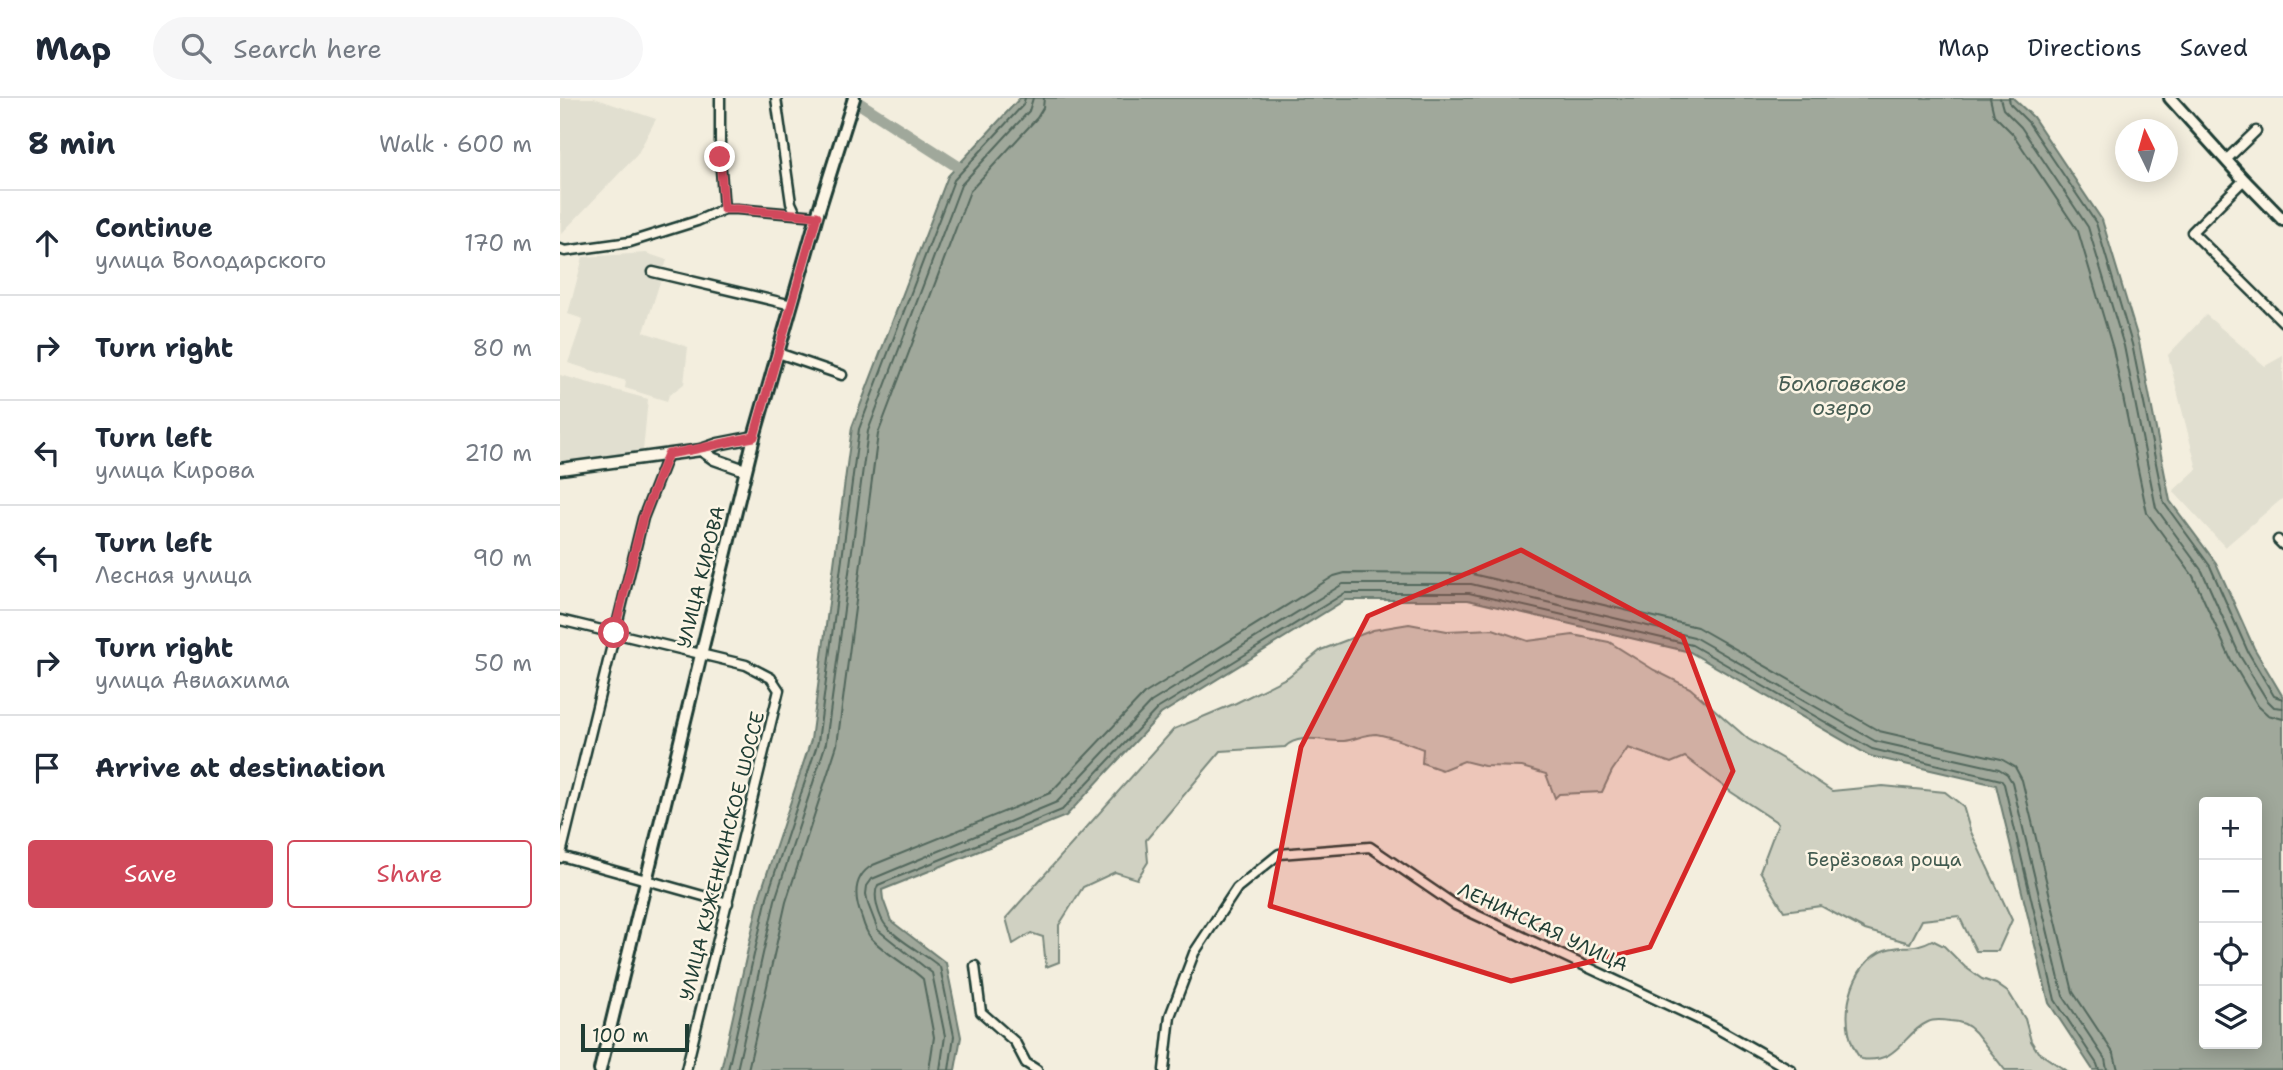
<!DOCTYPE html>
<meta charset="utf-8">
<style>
body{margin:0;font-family:"Shantell Sans",sans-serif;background:#f6f6f7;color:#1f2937}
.controls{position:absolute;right:21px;bottom:21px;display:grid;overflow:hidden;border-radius:7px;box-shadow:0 4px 18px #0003}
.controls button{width:63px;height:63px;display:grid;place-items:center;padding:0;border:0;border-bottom:2px solid #e0e1e3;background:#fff;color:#1f2937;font:35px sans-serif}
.compass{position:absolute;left:1555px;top:21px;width:63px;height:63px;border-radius:50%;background:#fff;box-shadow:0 4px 18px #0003;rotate:355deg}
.scale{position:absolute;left:21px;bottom:18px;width:108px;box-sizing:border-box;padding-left:7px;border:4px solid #1f3d34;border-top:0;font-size:19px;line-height:24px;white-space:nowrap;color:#1f3d34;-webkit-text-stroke:5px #fcf5e5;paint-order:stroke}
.stop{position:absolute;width:21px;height:21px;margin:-16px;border:5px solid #d1495b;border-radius:50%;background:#fff}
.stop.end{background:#d1495b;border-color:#fff;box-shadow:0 2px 7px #0008}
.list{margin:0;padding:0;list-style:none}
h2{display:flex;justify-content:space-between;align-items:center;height:91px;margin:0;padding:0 28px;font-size:30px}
h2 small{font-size:23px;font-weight:400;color:#747a83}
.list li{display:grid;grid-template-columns:46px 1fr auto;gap:21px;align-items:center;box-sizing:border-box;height:105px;padding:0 28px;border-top:2px solid #e0e1e3}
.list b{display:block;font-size:26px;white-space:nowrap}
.list p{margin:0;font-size:23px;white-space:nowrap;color:#747a83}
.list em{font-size:23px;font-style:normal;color:#747a83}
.actions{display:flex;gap:14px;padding:21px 28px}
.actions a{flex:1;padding:16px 0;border:2px solid #d1495b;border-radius:7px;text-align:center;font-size:24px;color:#d1495b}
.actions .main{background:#d1495b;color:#fff}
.icon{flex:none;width:38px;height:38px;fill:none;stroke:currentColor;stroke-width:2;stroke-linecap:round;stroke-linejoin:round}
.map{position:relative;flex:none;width:1723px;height:972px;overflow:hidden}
header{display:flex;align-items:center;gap:42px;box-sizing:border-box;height:98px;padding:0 35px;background:#fff;border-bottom:2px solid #e0e1e3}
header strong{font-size:33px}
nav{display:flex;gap:38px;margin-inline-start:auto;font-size:24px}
.search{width:490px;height:63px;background:#f6f6f7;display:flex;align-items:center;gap:18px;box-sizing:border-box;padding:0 24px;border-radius:38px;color:#747a83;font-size:26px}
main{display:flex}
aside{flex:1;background:#fff}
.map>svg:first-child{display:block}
.built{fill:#e1dfd0}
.green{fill:#d0d1c2;stroke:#78877b;stroke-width:2}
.water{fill:#a0a89b;stroke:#6c7d72;stroke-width:2;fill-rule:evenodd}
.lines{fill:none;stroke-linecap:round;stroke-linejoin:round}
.shore{stroke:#53685d;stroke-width:2}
.river{stroke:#a0a89b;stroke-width:12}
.minor-casing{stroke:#1f3d34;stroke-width:13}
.tertiary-casing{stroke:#1f3d34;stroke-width:15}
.secondary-casing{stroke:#1f3d34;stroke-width:16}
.minor{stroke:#fcf5e5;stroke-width:8}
.tertiary{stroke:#fcf5e5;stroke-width:10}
.secondary{stroke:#fcf5e5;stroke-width:10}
.route{stroke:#d1495b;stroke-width:9}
.marked{fill:#d62828;fill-opacity:0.2;stroke:#d62828;stroke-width:5;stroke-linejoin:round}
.labels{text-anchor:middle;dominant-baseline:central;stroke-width:5;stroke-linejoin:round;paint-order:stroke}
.street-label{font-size:19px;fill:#1f3d34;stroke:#fcf5e5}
.park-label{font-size:19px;fill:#425b50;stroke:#fcf5e5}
.water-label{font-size:21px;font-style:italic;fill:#465d53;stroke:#fcf5e5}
</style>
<header>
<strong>Map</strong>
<div class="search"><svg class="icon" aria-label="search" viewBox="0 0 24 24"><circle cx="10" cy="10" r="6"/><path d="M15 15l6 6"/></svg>Search here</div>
<nav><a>Map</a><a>Directions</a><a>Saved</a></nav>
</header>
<main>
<aside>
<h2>8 min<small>Walk · 600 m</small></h2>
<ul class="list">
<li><svg class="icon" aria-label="ahead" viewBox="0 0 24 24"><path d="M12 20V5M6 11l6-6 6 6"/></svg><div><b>Continue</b><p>улица Володарского</p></div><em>170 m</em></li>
<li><svg class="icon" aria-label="right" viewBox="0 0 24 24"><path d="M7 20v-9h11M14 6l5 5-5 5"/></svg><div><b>Turn right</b></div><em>80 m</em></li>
<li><svg class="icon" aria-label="left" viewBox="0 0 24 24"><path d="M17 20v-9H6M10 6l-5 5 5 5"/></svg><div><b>Turn left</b><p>улица Кирова</p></div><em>210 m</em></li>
<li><svg class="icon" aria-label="left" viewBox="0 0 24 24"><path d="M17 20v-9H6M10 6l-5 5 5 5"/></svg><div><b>Turn left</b><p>Лесная улица</p></div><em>90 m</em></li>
<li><svg class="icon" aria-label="right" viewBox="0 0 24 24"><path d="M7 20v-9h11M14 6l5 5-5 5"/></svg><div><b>Turn right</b><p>улица Авиахима</p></div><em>50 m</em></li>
<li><svg class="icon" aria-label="arrive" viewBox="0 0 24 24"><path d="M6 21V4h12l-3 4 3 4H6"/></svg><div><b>Arrive at destination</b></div></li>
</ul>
<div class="actions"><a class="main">Save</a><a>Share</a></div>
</aside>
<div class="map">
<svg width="1723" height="972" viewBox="0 0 1723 972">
<rect width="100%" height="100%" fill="#f3eede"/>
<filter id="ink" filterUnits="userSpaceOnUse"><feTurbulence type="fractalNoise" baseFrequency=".0143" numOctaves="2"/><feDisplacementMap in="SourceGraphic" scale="14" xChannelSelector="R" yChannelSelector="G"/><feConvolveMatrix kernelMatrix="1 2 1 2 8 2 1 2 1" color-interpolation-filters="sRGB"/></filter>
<g filter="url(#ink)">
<g class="built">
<path d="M0 0H34L96 21 77 57 1 136Z"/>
<path d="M86 155 107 162 84 234 128 249 124 286 109 297 107 303 65 290 66 283 8 265 23 221 8 216 23 159Z"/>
<path d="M1646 217 1705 268 1723 258V400L1665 449 1613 393 1637 371 1608 257Z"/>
<path d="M0 277 88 301 83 353 0 364Z"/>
</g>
<g class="green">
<path d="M849 526 887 533 933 531 968 543 1013 537 1049 544 1094 572 1130 590 1188 641 1228 664 1272 693 1323 688 1385 694 1403 708 1410 732 1452 822 1438 853H1416L1399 818 1362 822 1350 845 1305 832 1261 808 1224 813 1200 773 1218 725 1171 694 1125 659 1111 665 1068 650 1052 673 1042 694 999 696 995 700 986 676 962 669 924 668 904 663 882 672 862 665 863 651C848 646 832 638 816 636 805 636 794 642 784 643 766 644 739 634 725 649L661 653 586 742 588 764 577 781 555 774 523 789 499 827V864L486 869 483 839 471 835 453 846 446 820 614 631 676 605 728 579 761 552 813 532Z"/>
<path d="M1372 842 1384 848 1405 869 1422 881 1436 886 1449 895 1465 921 1471 943 1478 954 1505 972H1445L1415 934C1408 926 1400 923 1390 923 1383 922 1374 921 1368 924 1343 935 1339 966 1301 961 1277 933 1286 872 1320 854 1338 845 1353 853 1372 842Z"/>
</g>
<path class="water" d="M460 0H1453L1473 19 1542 122 1579 244 1610 403 1656 465 1694 550 1723 599V972H1533L1489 905 1436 687 1310 658 1130 554 908 502H785L601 616 506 718 322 792 323 801 331 823 386 865 401 939 395 972H161L200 797 251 642 292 329 388 78ZM1644 704H1697V946H1644Z"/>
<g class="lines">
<g class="shore">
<path d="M1430 0 1434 17 1453 36 1518 133 1553 251 1587 415 1633 478 1671 562 1698 608 1708 617 1723 621"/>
<path d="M1440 0 1443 11 1461 29 1528 129 1564 248 1596 410 1642 473 1680 558 1707 602 1714 609 1723 610"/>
<path d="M1449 0 1450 6 1468 24 1536 125 1572 246 1604 405 1650 468 1688 554 1714 598 1723 601"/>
<path d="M168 972 207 799 258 644 299 331 394 82 463 7 465 0"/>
<path d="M177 972 215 802 266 645 308 333 401 87 469 13 473 0"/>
<path d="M188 972 226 804 277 647 318 336 410 93 477 20 483 10 484 0"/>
<path d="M369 972 374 939 363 881C347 866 325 856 311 840 306 834 304 827 302 820 294 800 292 779 313 767L490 695 584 596 774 478 785 475 912 476 1137 529 1319 633 1441 661 1455 669 1462 682 1513 894 1554 956 1558 972"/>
<path d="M380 972 385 938 372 875 318 832 308 806 306 796 307 788 312 781 497 704 591 604 783 486H911L1134 539 1315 643 1439 671 1447 676 1452 684 1503 898 1545 961 1547 972"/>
<path d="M389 972 394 938 380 869C364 855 341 845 327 829 319 820 312 797 318 787L502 712 597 611 785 495H909L1132 547 1312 651 1441 682 1444 686 1495 902 1537 966 1539 972"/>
</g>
<path class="river" d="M291 0 397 68"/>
<g class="minor-casing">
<g id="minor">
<path d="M160 0V59L164 111"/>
<path d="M216 0 231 105 236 116"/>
<path d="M1666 62 1696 33"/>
<path d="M1684 82 1632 134 1723 224"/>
<path d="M0 151 5 153 70 144 137 123 164 111H177L257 118"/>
<path d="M93 174 232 207"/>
<path d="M218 255 282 277"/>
<path d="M1718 442 1723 447"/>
<path d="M0 522 186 567 211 580 219 592 126 972"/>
<path d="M1 758 168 805"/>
<path d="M0 760 83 420 108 356"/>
<path d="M415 868 421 914 455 944 466 965 477 972"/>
<path d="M604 972 610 918 634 855 677 790 719 756 810 749 895 807 1151 927 1231 972"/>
</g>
</g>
<g class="tertiary-casing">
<g id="tertiary">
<path d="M141 352 154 361 185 372"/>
<path d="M0 371 141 352 158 346 194 339"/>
</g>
</g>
<g class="secondary-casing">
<g id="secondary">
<path d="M1610 0 1684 82 1723 122"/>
<path d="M40 972 194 339 257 118 294 0"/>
</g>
</g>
<use href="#minor" class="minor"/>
<use href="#tertiary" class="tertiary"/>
<use href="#secondary" class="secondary"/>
</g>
</g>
<g class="lines" filter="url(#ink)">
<path class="route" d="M54 535 83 420 108 356C137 352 165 344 194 339L257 118 177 111H164L160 59"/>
</g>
<path class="marked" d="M961 452 1123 539 1173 673 1090 849 951 883 710 808 741 649 808 518Z"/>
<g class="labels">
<g class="street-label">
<text transform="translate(141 479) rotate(-76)">УЛИЦА КИРОВА</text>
<text transform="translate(162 758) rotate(-76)">УЛИЦА КУЖЕНКИНСКОЕ ШОССЕ</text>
<text transform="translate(983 829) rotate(25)">ЛЕНИНСКАЯ УЛИЦА</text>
</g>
<g class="park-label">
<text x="1324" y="761">Берёзовая роща</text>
</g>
<g class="water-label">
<text x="1282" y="286">Бологовское<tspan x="1282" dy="24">озеро</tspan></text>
</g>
</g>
</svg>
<div class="controls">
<button>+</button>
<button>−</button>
<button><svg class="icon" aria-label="locate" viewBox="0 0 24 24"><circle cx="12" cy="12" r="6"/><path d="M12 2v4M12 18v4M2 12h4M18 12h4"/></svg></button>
<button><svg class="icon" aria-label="layers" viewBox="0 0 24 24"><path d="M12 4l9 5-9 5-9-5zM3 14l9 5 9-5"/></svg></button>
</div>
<svg class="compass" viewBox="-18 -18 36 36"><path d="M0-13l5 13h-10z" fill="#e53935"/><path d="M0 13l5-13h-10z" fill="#747a83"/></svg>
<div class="scale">100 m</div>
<div class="stop" style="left:54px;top:535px"></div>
<div class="stop end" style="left:160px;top:59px"></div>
</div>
</main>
